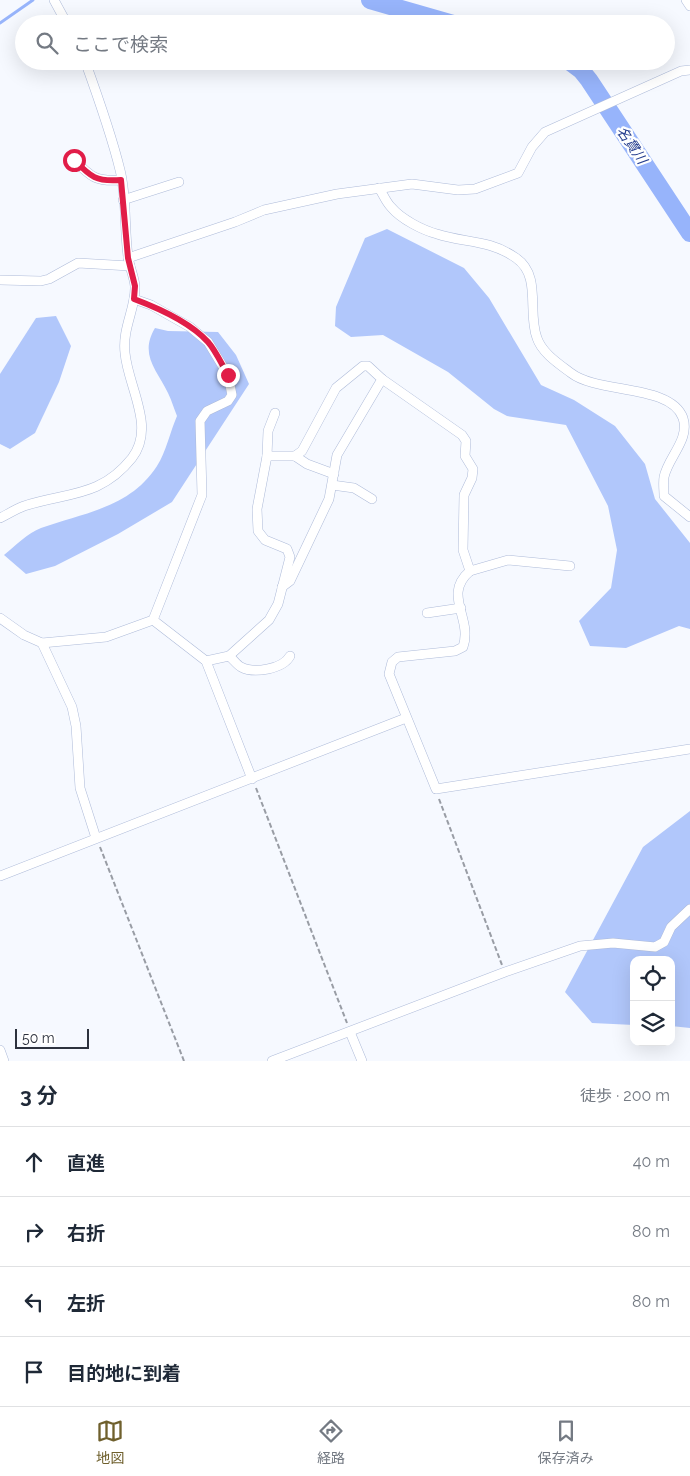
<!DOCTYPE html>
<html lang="ja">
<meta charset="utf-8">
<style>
body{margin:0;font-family:Raleway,"Noto Sans JP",sans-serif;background:#f6f6f7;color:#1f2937}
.controls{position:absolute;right:15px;bottom:15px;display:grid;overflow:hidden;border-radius:10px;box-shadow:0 5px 20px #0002}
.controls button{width:45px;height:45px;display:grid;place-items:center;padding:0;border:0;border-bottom:1px solid #e0e1e3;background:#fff;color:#1f2937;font:25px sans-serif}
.scale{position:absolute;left:15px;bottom:12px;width:74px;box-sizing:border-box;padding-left:5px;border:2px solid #2d323e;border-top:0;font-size:14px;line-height:18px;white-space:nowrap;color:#2d323e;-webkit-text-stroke:4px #fff;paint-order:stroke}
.stop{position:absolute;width:15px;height:15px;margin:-11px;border:4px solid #e11d48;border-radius:50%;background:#fff}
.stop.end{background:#e11d48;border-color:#fff;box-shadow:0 1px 5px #0008}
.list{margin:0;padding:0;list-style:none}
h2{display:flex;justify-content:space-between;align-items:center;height:65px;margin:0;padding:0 20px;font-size:21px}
h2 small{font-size:16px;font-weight:400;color:#747a83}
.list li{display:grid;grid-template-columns:32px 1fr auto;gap:15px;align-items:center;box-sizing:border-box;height:70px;padding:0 20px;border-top:1px solid #e0e1e3}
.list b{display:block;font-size:19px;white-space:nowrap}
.list em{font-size:16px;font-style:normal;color:#747a83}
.icon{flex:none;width:28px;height:28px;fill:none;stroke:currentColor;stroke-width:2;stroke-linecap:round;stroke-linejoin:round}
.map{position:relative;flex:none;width:690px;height:1061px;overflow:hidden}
.search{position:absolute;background:#fff;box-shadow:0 5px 20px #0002;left:15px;right:15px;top:15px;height:55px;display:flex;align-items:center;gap:12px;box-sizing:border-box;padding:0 18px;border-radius:28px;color:#747a83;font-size:19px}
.sheet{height:345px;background:#fff}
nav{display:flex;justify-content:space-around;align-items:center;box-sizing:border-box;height:70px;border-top:1px solid #e0e1e3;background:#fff;font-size:14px;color:#747a83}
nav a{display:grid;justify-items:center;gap:2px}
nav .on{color:#6f602d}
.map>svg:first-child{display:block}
.green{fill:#b1c7fb}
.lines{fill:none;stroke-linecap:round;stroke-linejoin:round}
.stream{stroke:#97b4fb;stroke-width:3}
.river{stroke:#97b4fb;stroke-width:18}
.street-casing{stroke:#aebbd9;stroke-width:10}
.path{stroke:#999da5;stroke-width:2;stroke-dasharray:5 2.5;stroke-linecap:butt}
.street{stroke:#fff;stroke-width:9}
.route{stroke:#e11d48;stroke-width:6}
.labels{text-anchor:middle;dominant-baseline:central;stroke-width:4.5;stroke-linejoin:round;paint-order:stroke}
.water-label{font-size:14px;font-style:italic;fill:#253d8e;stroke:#fff}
</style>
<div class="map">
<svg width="690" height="1061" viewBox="0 0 690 1061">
<rect width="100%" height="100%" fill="#f6f9ff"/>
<g class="green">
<path d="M387 229 464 268 489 298 541 385 574 400 615 426 645 464 655 499 690 543V629L679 626 626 648 590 646 579 621 611 588 617 550 608 506 566 425 507 416 494 409 448 372 383 335 351 337 335 326 336 307 365 238Z"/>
<path d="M56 316 71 346 59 382 35 433 10 449 0 444V374L36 318Z"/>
<path d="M155 328 168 331 218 332 236 355 249 384 172 502 118 534 55 566 26 574 4 555C15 546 28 533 41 528 83 513 130 508 157 466 166 452 170 432 177 416 174 409 172 401 168 393 157 370 139 355 155 328Z"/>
<path d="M690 811V1028L671 1026V960H634V1025L592 1023 565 992 643 847Z"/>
</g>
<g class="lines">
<path class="stream" d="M0 23 33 0"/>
<g class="river">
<path d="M370 0 453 24"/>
<path d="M569 61 581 70 589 80 690 233"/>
</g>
<g class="street-casing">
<g id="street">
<path d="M54 0 67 24"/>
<path d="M686 0 690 6"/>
<path d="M74 160C91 177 96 182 121 180"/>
<path d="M379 188C383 194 386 202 391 207 401 219 422 230 437 234 464 243 489 239 516 258 542 276 527 312 537 338 542 353 559 364 571 373 598 394 671 384 683 418 690 440 668 457 664 477 663 483 664 490 664 496L690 517"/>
<path d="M123 200 179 182"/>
<path d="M128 258 235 222 264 210 337 194 412 184 458 190 475 189 518 173 532 147 545 132 681 71 690 70"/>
<path d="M0 280 41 281 49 279 78 263 130 266"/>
<path d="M382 379 462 435 466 441 465 456 473 469 472 478 464 495 463 550 470 571 508 560 570 566"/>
<path d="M267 456H295L302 451 336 388 363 366H368L382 379 337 455 329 499 290 581 282 587"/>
<path d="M295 456 307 464 334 474"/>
<path d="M332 485 354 488 372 499"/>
<path d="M0 518C8 514 16 509 24 506 67 492 100 498 132 458 156 427 128 387 125 353 122 328 136 308 135 286 134 276 129 266 128 256 124 228 127 197 120 170 111 133 98 97 85 61"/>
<path d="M470 571C442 595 473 618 463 647L455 651 398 657 392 662 389 674 436 789 690 749"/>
<path d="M427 613 461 608"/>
<path d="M0 618 24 635 42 643 106 637 153 620 202 495 200 421 207 411 228 401 232 395 228 375 208 342 190 327 151 305 134 299"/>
<path d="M153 620 206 661 252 779"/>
<path d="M42 643 72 707 76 726 80 788 96 838"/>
<path d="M229 656C233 659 237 665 241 667 254 674 283 669 290 656"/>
<path d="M206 661 229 656 269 620 278 604 290 557 287 549 265 540 258 531 257 509 267 456 268 431 275 413"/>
<path d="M0 876 406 718"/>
<path d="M350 1032 362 1061"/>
<path d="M0 1050 4 1061"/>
<path d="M272 1061 505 972 580 946 613 943 655 947 664 942 671 927 690 909"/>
</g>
</g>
<g class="path">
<path d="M256 788 347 1023"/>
<path d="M439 799 502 965"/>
<path d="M100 847 184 1061"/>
</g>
<use href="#street" class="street"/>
</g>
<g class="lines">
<path class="route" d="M74 160C91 177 96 182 121 180L128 258 135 286 134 299C158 308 190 322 208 342 216 351 222 365 228 375"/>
</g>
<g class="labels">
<g class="water-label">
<text transform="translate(632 145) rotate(56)">名貫川</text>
</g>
</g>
</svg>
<div class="controls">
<button><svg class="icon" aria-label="locate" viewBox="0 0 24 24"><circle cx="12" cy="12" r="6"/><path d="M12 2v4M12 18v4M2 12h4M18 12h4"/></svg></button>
<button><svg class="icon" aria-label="layers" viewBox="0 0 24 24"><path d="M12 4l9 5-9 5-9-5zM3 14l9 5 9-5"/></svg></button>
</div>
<div class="scale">50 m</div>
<div class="stop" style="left:74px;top:160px"></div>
<div class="stop end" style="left:228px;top:375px"></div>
<div class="search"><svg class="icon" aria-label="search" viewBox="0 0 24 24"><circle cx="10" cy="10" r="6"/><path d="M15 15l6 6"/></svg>ここで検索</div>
</div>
<section class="sheet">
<h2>3 分<small>徒歩 · 200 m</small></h2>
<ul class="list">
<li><svg class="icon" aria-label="ahead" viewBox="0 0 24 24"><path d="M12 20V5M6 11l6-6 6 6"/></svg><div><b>直進</b></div><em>40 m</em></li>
<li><svg class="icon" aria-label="right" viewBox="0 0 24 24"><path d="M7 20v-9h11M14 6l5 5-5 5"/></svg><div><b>右折</b></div><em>80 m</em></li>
<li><svg class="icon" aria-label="left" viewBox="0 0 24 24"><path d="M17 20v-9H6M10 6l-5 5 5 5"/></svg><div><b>左折</b></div><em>80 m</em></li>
<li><svg class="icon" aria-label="arrive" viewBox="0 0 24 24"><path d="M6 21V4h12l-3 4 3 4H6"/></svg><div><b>目的地に到着</b></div></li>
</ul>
</section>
<nav>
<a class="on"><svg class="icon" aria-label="map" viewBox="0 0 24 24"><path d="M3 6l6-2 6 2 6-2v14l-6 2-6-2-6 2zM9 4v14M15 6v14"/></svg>地図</a>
<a><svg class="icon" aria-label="directions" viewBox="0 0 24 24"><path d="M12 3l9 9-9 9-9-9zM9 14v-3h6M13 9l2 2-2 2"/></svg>経路</a>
<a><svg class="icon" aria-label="saved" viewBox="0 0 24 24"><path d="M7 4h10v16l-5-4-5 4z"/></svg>保存済み</a>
</nav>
